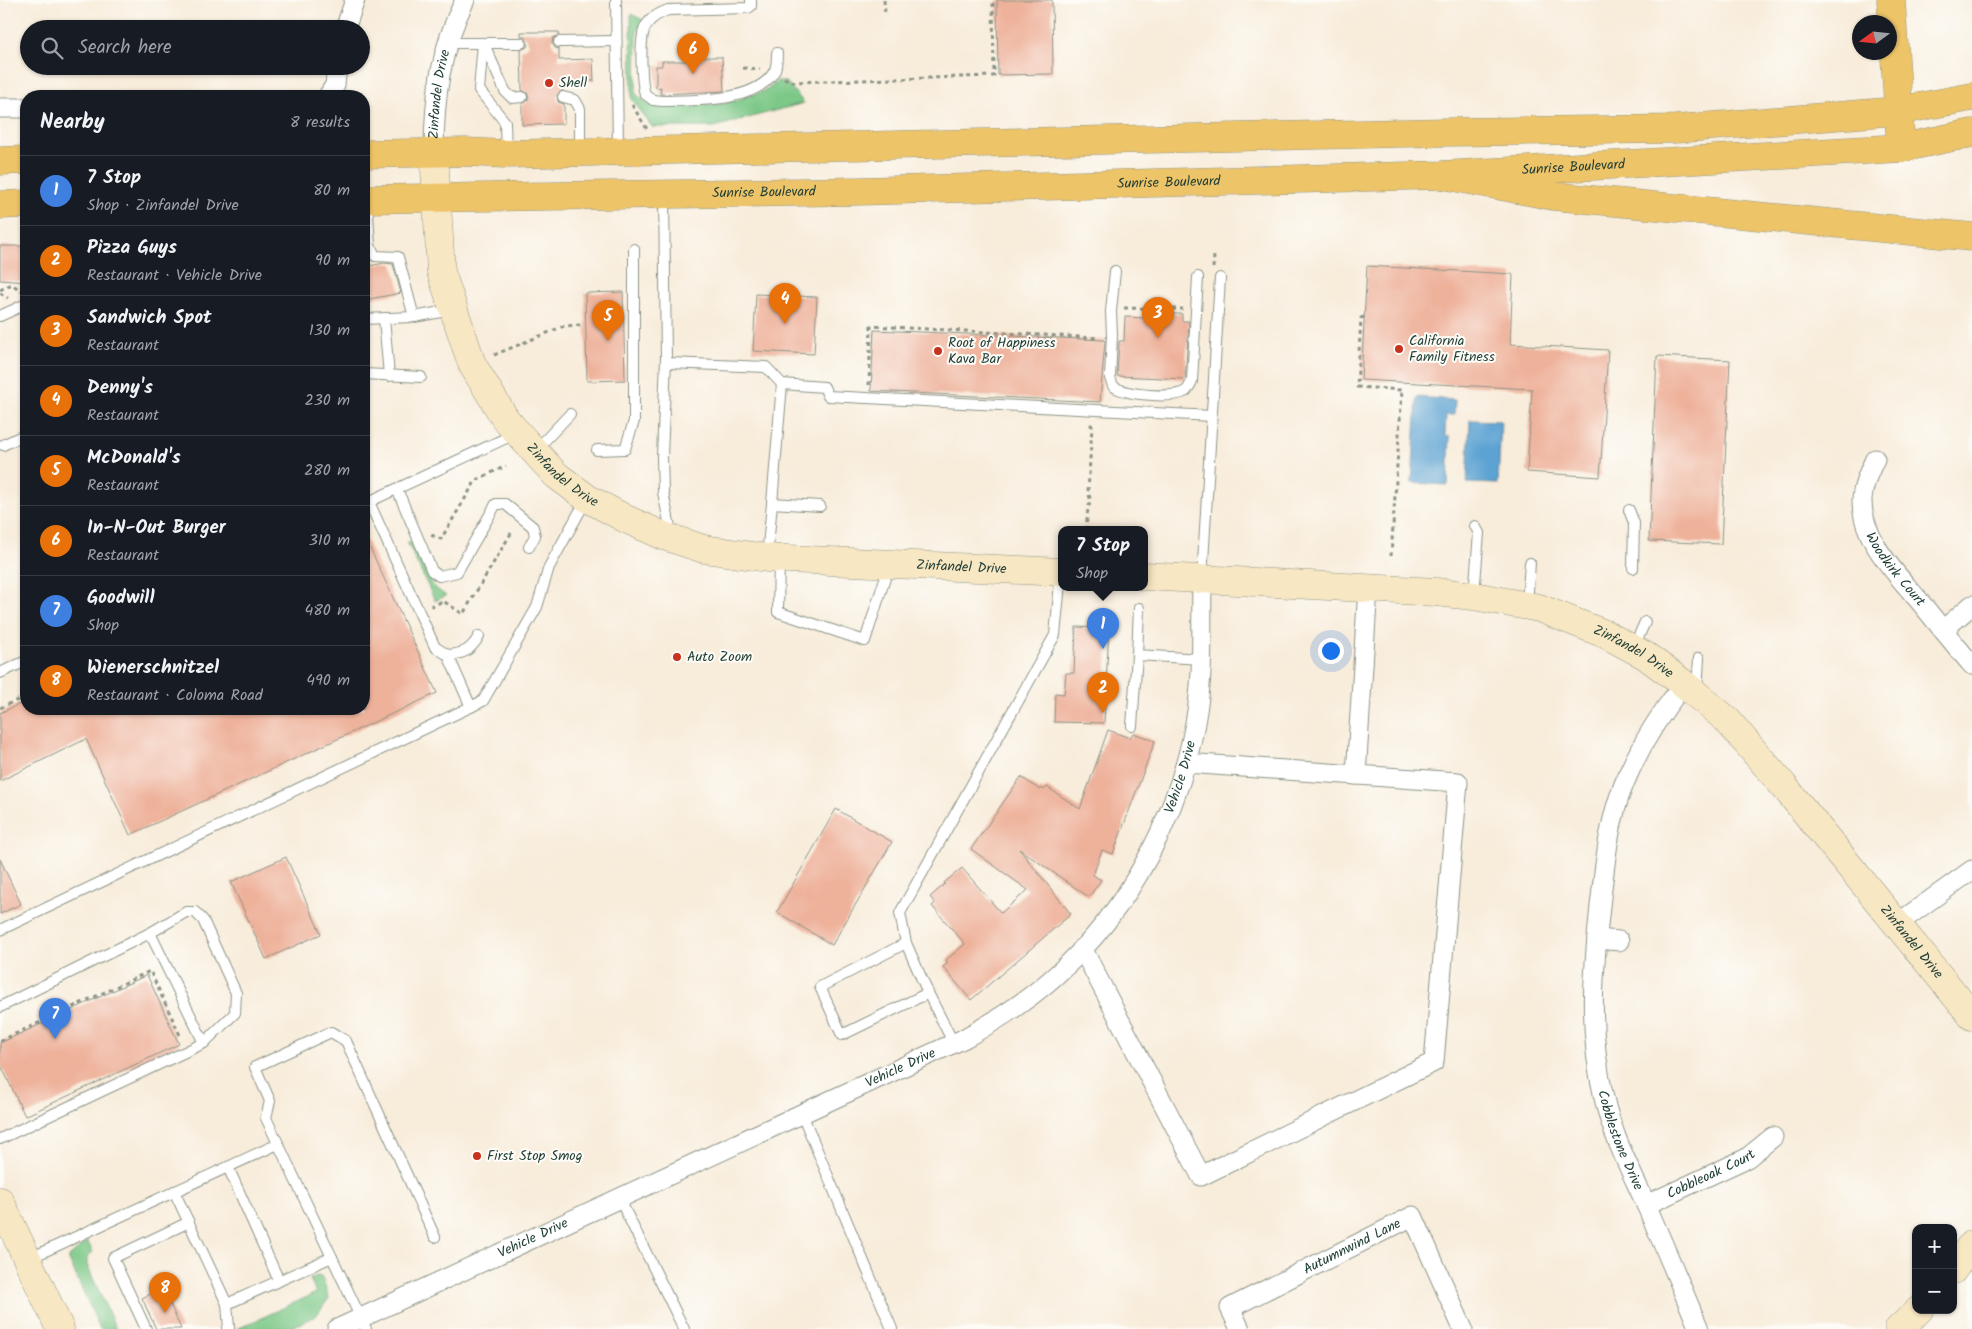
<!DOCTYPE html>
<meta charset="utf-8">
<style>
body{margin:0;font-family:Kalam,sans-serif;background:#242831;color:#f1f3f6}
.controls{position:absolute;right:15px;bottom:15px;display:grid;overflow:hidden;border-radius:10px;box-shadow:0 1px 4px #0004}
.controls button{width:45px;height:45px;display:grid;place-items:center;padding:0;border:0;border-bottom:1px solid #363941;background:#171b24;color:#f1f3f6;font:25px sans-serif}
.compass{position:absolute;left:1852px;top:15px;width:45px;height:45px;border-radius:50%;background:#171b24;box-shadow:0 1px 4px #0004;rotate:255deg}
.you{position:absolute;left:1330px;top:650px;width:18px;height:18px;margin:-12px;border:4px solid #fff;border-radius:50%;background:#1a73e8;box-shadow:0 0 0 8px #1a73e833}
.badge{display:grid;place-items:center;width:32px;height:32px;border-radius:50%;background:#c8321e;color:#fff;font-size:16px;font-weight:700}
.pin{position:absolute;translate:-50% -41px;filter:drop-shadow(0 1px 2px #0008)}
.pin::after{content:'';position:absolute;top:26px;width:18px;height:15px;background:inherit;clip-path:polygon(0 0,100% 0,50% 100%)}
.popup{position:absolute;left:1058px;top:526px;width:90px;height:65px;box-sizing:border-box;display:grid;place-content:center;border-radius:10px;background:#171b24;filter:drop-shadow(0 1px 4px #0005);font-size:16px;white-space:nowrap;color:#9ea1a6}
.popup b{font-size:19px;color:#f1f3f6}
.popup::after{content:'';position:absolute;left:50%;top:100%;margin-left:-10px;border:10px solid transparent;border-top-color:#171b24}
.list{margin:0;padding:0;list-style:none}
h2{display:flex;justify-content:space-between;align-items:center;height:65px;margin:0;padding:0 20px;font-size:21px}
h2 small{font-size:16px;font-weight:400;color:#9ea1a6}
.list li{display:grid;grid-template-columns:32px 1fr auto;gap:15px;align-items:center;box-sizing:border-box;height:70px;padding:0 20px;border-top:1px solid #363941}
.list b{display:block;font-size:19px;white-space:nowrap}
.list p{margin:0;font-size:16px;white-space:nowrap;color:#9ea1a6}
.list em{font-size:16px;font-style:normal;color:#9ea1a6}
.icon{flex:none;width:28px;height:28px;fill:none;stroke:currentColor;stroke-width:2;stroke-linecap:round;stroke-linejoin:round}
.map{position:relative;flex:none;width:1972px;height:1329px;overflow:hidden}
.search{position:absolute;background:#171b24;box-shadow:0 1px 4px #0004;left:20px;top:20px;width:350px;height:55px;display:flex;align-items:center;gap:12px;box-sizing:border-box;padding:0 18px;border-radius:28px;color:#9ea1a6;font-size:19px}
.panel{position:absolute;background:#171b24;box-shadow:0 1px 4px #0004;left:20px;top:90px;width:350px;height:625px;border-radius:20px}
.map>svg:first-child{display:block}
.green{fill:#7bc887;stroke:#4d825e}
.water{fill:#5ca2d2;stroke:#3e7083}
.building{fill:#eeb19a}
.lines{fill:none;stroke-linecap:round;stroke-linejoin:round}
.lane-casing{stroke:#8c9487;stroke-width:12}
.street-casing{stroke:#8c9487;stroke-width:21}
.secondary-casing{stroke:#8c9487;stroke-width:29}
.primary-casing{stroke:#8c9487;stroke-width:29}
.highway-casing{stroke:#8c9487;stroke-width:29}
.path{stroke:#8c9487;stroke-width:3;stroke-dasharray:4 4;stroke-linecap:butt}
.lane{stroke:#fff;stroke-width:10}
.street{stroke:#fff;stroke-width:19}
.secondary{stroke:#f8e7c3;stroke-width:28}
.primary{stroke:#eec469;stroke-width:28}
.highway{stroke:#eec469;stroke-width:28}
.poi-dot{fill:#c8321e;stroke:#fdfcf7;stroke-width:2}
.labels{text-anchor:middle;dominant-baseline:central;stroke-width:4;stroke-linejoin:round;paint-order:stroke}
.poi-label{font-size:14px;fill:#1f3d34;stroke:#fdfcf7;text-anchor:start}
.street-label{font-size:14px;fill:#1f3d34;stroke:#fdfcf7}
</style>
<div class="map">
<svg width="1972" height="1329" viewBox="0 0 1972 1329">
<rect width="100%" height="100%" fill="#fdfcf7"/>
<filter id="ink" filterUnits="userSpaceOnUse"><feTurbulence type="fractalNoise" baseFrequency=".02" numOctaves="2"/><feDisplacementMap in="SourceGraphic" scale="10" xChannelSelector="R" yChannelSelector="G"/><feConvolveMatrix kernelMatrix="1 2 1 2 8 2 1 2 1" color-interpolation-filters="sRGB"/></filter>
<filter id="wash" filterUnits="userSpaceOnUse"><feTurbulence type="fractalNoise" baseFrequency=".0096" numOctaves="4" result="noise"/><feDisplacementMap in="SourceGraphic" scale="20" xChannelSelector="R" yChannelSelector="G"/><feGaussianBlur stdDeviation="1.12" result="paint"/><feColorMatrix in="noise" values="0 0 0 0 0 0 0 0 0 0 0 0 0 0 0 0 0 1.4 0 .05"/><feComposite in="paint" operator="in"/></filter>
<g filter="url(#wash)">
<rect width="100%" height="100%" fill="#f8ecda"/>
<g class="green">
<path d="M631 14 645 21 637 31 636 94 649 105 723 104 767 90 778 81 786 82 804 103 714 127H652L632 99Z"/>
<path d="M411 541 434 587 446 596 435 601 407 542Z"/>
<path d="M87 1241 93 1252 87 1258V1265L116 1329H100L68 1258Z"/>
<path d="M317 1276 322 1277 329 1298 316 1316 288 1329H237L316 1293 310 1279Z"/>
</g>
<g class="water">
<path d="M1417 397 1455 400 1454 415H1446L1445 436 1450 437 1448 485 1412 483Z"/>
<path d="M1470 420 1501 421 1498 484 1467 483Z"/>
</g>
<g id="blocks">
<g class="building">
<path d="M997 0H1052L1053 74 998 75Z"/>
<path d="M521 32H559V35L553 38 552 43 555 48 559 49V60L593 59 594 81H563V90L557 95 558 102 564 104V124L522 125V104L526 102 529 97 527 93 522 90 521 50 527 47 528 43 525 37 521 36Z"/>
<path d="M689 57H722L724 91 660 94 661 87 656 88V66H662V61H689Z"/>
<path d="M0 246H26V282L0 280Z"/>
<path d="M384 263 393 264 401 293 364 300V267Z"/>
<path d="M1367 266 1513 274 1510 344 1608 350 1600 477 1527 472 1532 389 1361 380Z"/>
<path d="M623 292 625 380 587 381 585 293Z"/>
<path d="M756 294 817 297 814 354 753 351Z"/>
<path d="M1168 314H1182V321H1189L1185 379 1117 376 1119 341H1124L1125 317 1168 319Z"/>
<path d="M874 330 1105 340 1100 402 871 391Z"/>
<path d="M1657 356 1730 360 1721 544 1649 541Z"/>
<path d="M364 535 437 693 130 835 86 739 0 781V713L26 701V709H364Z"/>
<path d="M1076 627 1109 628 1104 723 1054 722 1055 693 1064 694 1066 673H1074Z"/>
<path d="M1108 730 1130 738 1133 733 1155 741 1113 854 1102 850 1093 875 1101 880 1089 897 1019 849 1071 914 971 1000 943 967 948 963 946 960 965 944 932 906 935 903 930 897 945 884 944 883 962 868 1001 913 1028 890 971 849 1021 777 1040 790 1042 788 1044 790 1047 787 1080 809Z"/>
<path d="M836 809 892 842 832 945 777 912Z"/>
<path d="M286 857 321 934 266 959 231 882Z"/>
<path d="M0 859 21 904 0 914Z"/>
<path d="M147 975 179 1044 25 1116 0 1063V1043Z"/>
<path d="M163 1288 181 1329H156L142 1298Z"/>
</g>
</g>
</g>
<g filter="url(#ink)">
<use href="#blocks" fill-opacity="0" stroke="#8c9487" stroke-width="1"/>
<g class="lines">
<g class="lane-casing">
<g id="lane">
<path d="M616 0 618 150"/>
<path d="M751 0V6L748 8 668 10C658 14 648 19 644 30 640 42 641 82 645 94L653 100 662 101C695 100 755 103 774 72 777 67 777 59 777 53"/>
<path d="M559 42 616 41"/>
<path d="M448 43H521"/>
<path d="M483 43 479 90 505 122 506 153"/>
<path d="M484 44 505 91 512 98 522 97"/>
<path d="M563 97 575 100 580 109V151"/>
<path d="M664 195 666 359 669 363 766 367 782 384 824 387 828 396 1212 416"/>
<path d="M367 200 370 245 375 256 398 257 414 317"/>
<path d="M1115 271 1111 311 1112 335 1110 378 1113 386C1125 395 1174 399 1186 391 1189 388 1190 385 1192 381L1198 277"/>
<path d="M0 316 26 304"/>
<path d="M384 318 389 376"/>
<path d="M364 319 414 317 452 310"/>
<path d="M666 359 662 457 663 492 672 537"/>
<path d="M364 374 421 377"/>
<path d="M782 384 772 503 820 506"/>
<path d="M3 445 26 434"/>
<path d="M597 450 625 449 634 421V249"/>
<path d="M535 451 570 414"/>
<path d="M397 489 432 571 439 576 457 572 496 504H505L533 527 535 536 529 547"/>
<path d="M369 502 435 647 448 655 471 707"/>
<path d="M364 504 517 433"/>
<path d="M1629 510 1634 523 1633 568"/>
<path d="M767 557 772 503"/>
<path d="M779 560 778 612 865 641 889 566"/>
<path d="M1202 579 1220 278"/>
<path d="M1474 595 1479 533 1475 526"/>
<path d="M1527 604 1530 563"/>
<path d="M1139 608 1137 655 1201 659"/>
<path d="M1633 649 1645 622"/>
<path d="M448 655C464 654 471 650 479 636"/>
<path d="M0 673 26 661"/>
<path d="M1697 691 1699 658"/>
<path d="M1132 726 1137 655"/>
<path d="M0 930 483 701 537 607 549 567 586 500"/>
<path d="M150 933 186 912H195L203 920 236 993 235 1013 204 1043"/>
<path d="M906 943 900 913 1055 635 1061 573"/>
<path d="M928 993 906 943 820 987 842 1035 928 993 954 1044"/>
<path d="M0 1007 150 933 204 1043 0 1139"/>
<path d="M802 1114 892 1329"/>
<path d="M228 1167 279 1281"/>
<path d="M174 1191 227 1304 332 1257"/>
<path d="M619 1198 684 1329"/>
<path d="M28 1259 278 1144"/>
<path d="M227 1304 229 1328 227 1329"/>
<path d="M146 1329 113 1258 189 1222"/>
<path d="M366 1329 266 1118 270 1101 255 1067 331 1032 346 1041 435 1237"/>
</g>
</g>
<g class="street-casing">
<g id="street">
<path d="M345 29 355 0"/>
<path d="M328 96 335 85 337 66"/>
<path d="M0 108H26"/>
<path id="s1" d="M434 153C434 99 440 49 465 0"/>
<path id="s2" d="M1875 459C1869 472 1863 484 1862 499 1861 540 1897 574 1921 603 1938 624 1955 645 1972 665"/>
<path d="M1943 630 1972 605"/>
<path id="s3" d="M1684 684C1659 715 1639 747 1624 784 1608 823 1605 865 1600 906 1593 974 1588 1031 1604 1098 1612 1134 1629 1167 1644 1200 1663 1243 1681 1286 1699 1329"/>
<path d="M1356 775 1368 588"/>
<path d="M1897 924 1972 870"/>
<path d="M1597 939 1619 941"/>
<path d="M1082 948 1201 1176 1434 1062 1458 782 1186 763"/>
<path id="s4" d="M1646 1205 1747 1158 1773 1137"/>
<path id="s5" d="M337 1329 963 1039C996 1021 1026 1002 1054 977 1130 911 1182 810 1197 711 1204 668 1201 623 1202 579"/>
<path id="s6" d="M1240 1329 1230 1308 1413 1216 1463 1329"/>
</g>
</g>
<g class="secondary-casing">
<g id="secondary">
<path id="s7" d="M434 153 441 272 472 364 506 420 556 475 587 498 626 519 664 536 704 549 767 558 1062 572"/>
<path id="s8" d="M1144 576 1436 592 1474 596 1539 608 1605 634 1646 656 1684 684 1727 720 1783 785 1972 1016"/>
<path d="M0 1201 60 1329"/>
<path d="M1953 1270 1972 1244"/>
<path d="M1899 1329 1919 1310"/>
</g>
</g>
<g class="primary-casing">
<g id="primary">
<path d="M364 154 465 152 506 154 1447 132 1676 129 1897 111 1972 97"/>
<path d="M0 161 26 160"/>
<path id="s9" d="M364 199 860 191 1443 175 1901 148 1972 133"/>
<path d="M0 205 26 204"/>
</g>
</g>
<g class="highway-casing">
<g id="highway">
<path d="M1891 0 1901 148"/>
<path d="M1443 175 1553 196 1972 237"/>
</g>
</g>
<g class="path">
<path d="M884 0 885 15"/>
<path d="M743 68 760 69"/>
<path d="M784 78 794 82 994 76 993 0"/>
<path d="M632 105 647 129"/>
<path d="M1213 268 1214 256"/>
<path d="M0 290 12 284 21 291"/>
<path d="M0 293 8 298"/>
<path d="M1124 308 1183 309"/>
<path d="M1364 317 1361 318 1357 387 1402 390 1391 556"/>
<path d="M494 355 564 326 582 325"/>
<path d="M869 385 871 326 1099 338"/>
<path d="M1086 530 1088 508 1091 501 1088 492 1092 426 1089 423"/>
<path d="M431 535 441 539 476 480 506 466"/>
<path d="M431 604 433 606 443 601 463 614 513 530"/>
<path d="M0 708 26 696"/>
<path d="M0 1041 150 971 180 1035"/>
</g>
<use href="#lane" class="lane"/>
<use href="#street" class="street"/>
<use href="#secondary" class="secondary"/>
<use href="#primary" class="primary"/>
<use href="#highway" class="highway"/>
</g>
</g>
<g class="poi-dot">
<circle cx="549" cy="83" r="5"/>
<circle cx="1399" cy="349" r="5"/>
<circle cx="938" cy="351" r="5"/>
<circle cx="677" cy="657" r="5"/>
<circle cx="477" cy="1156" r="5"/>
</g>
<g class="labels">
<g class="poi-label">
<text x="559" y="83">Shell</text>
<text x="1409" y="341">California<tspan x="1409" dy="16">Family Fitness</tspan></text>
<text x="948" y="343">Root of Happiness<tspan x="948" dy="16">Kava Bar</tspan></text>
<text x="687" y="657">Auto Zoom</text>
<text x="487" y="1156">First Stop Smog</text>
</g>
<g class="street-label">
<text stroke="none"><textPath href="#s1" startOffset="59">Zinfandel Drive</textPath></text>
<text stroke="none"><textPath href="#s9" startOffset="1210">Sunrise Boulevard</textPath></text>
<text stroke="none"><textPath href="#s9" startOffset="805">Sunrise Boulevard</textPath></text>
<text stroke="none"><textPath href="#s9" startOffset="400">Sunrise Boulevard</textPath></text>
<text stroke="none"><textPath href="#s7" startOffset="361">Zinfandel Drive</textPath></text>
<text stroke="none"><textPath href="#s7" startOffset="781">Zinfandel Drive</textPath></text>
<text stroke="none"><textPath href="#s2" startOffset="122">Woodkirk Court</textPath></text>
<text stroke="none"><textPath href="#s8" startOffset="501">Zinfandel Drive</textPath></text>
<text stroke="none"><textPath href="#s5" startOffset="1040">Vehicle Drive</textPath></text>
<text stroke="none"><textPath href="#s8" startOffset="906">Zinfandel Drive</textPath></text>
<text stroke="none"><textPath href="#s5" startOffset="621">Vehicle Drive</textPath></text>
<text stroke="none"><textPath href="#s3" startOffset="480">Cobblestone Drive</textPath></text>
<text stroke="none"><textPath href="#s4" startOffset="72">Cobbleoak Court</textPath></text>
<text stroke="none"><textPath href="#s5" startOffset="216">Vehicle Drive</textPath></text>
<text stroke="none"><textPath href="#s6" startOffset="160">Autumnwind Lane</textPath></text>
</g>
</g>
</svg>
<div class="controls">
<button>+</button>
<button>−</button>
</div>
<svg class="compass" viewBox="-18 -18 36 36"><path d="M0-13l5 13h-10z" fill="#e53935"/><path d="M0 13l5-13h-10z" fill="#9ea1a6"/></svg>
<div class="you"></div>
<div class="pin badge" style="left:1103px;top:649px;background:#3f7fe0">1</div>
<div class="popup"><b>7 Stop</b>Shop</div>
<div class="pin badge" style="left:1103px;top:713px;background:#e8710a">2</div>
<div class="pin badge" style="left:1158px;top:338px;background:#e8710a">3</div>
<div class="pin badge" style="left:785px;top:324px;background:#e8710a">4</div>
<div class="pin badge" style="left:608px;top:341px;background:#e8710a">5</div>
<div class="pin badge" style="left:693px;top:74px;background:#e8710a">6</div>
<div class="pin badge" style="left:55px;top:1039px;background:#3f7fe0">7</div>
<div class="pin badge" style="left:165px;top:1313px;background:#e8710a">8</div>
<div class="search"><svg class="icon" aria-label="search" viewBox="0 0 24 24"><circle cx="10" cy="10" r="6"/><path d="M15 15l6 6"/></svg>Search here</div>
<section class="panel">
<h2>Nearby<small>8 results</small></h2>
<ul class="list">
<li><span class="badge" style="background:#3f7fe0">1</span><div><b>7 Stop</b><p>Shop · Zinfandel Drive</p></div><em>80 m</em></li>
<li><span class="badge" style="background:#e8710a">2</span><div><b>Pizza Guys</b><p>Restaurant · Vehicle Drive</p></div><em>90 m</em></li>
<li><span class="badge" style="background:#e8710a">3</span><div><b>Sandwich Spot</b><p>Restaurant</p></div><em>130 m</em></li>
<li><span class="badge" style="background:#e8710a">4</span><div><b>Denny's</b><p>Restaurant</p></div><em>230 m</em></li>
<li><span class="badge" style="background:#e8710a">5</span><div><b>McDonald's</b><p>Restaurant</p></div><em>280 m</em></li>
<li><span class="badge" style="background:#e8710a">6</span><div><b>In-N-Out Burger</b><p>Restaurant</p></div><em>310 m</em></li>
<li><span class="badge" style="background:#3f7fe0">7</span><div><b>Goodwill</b><p>Shop</p></div><em>480 m</em></li>
<li><span class="badge" style="background:#e8710a">8</span><div><b>Wienerschnitzel</b><p>Restaurant · Coloma Road</p></div><em>490 m</em></li>
</ul>
</section>
</div>
